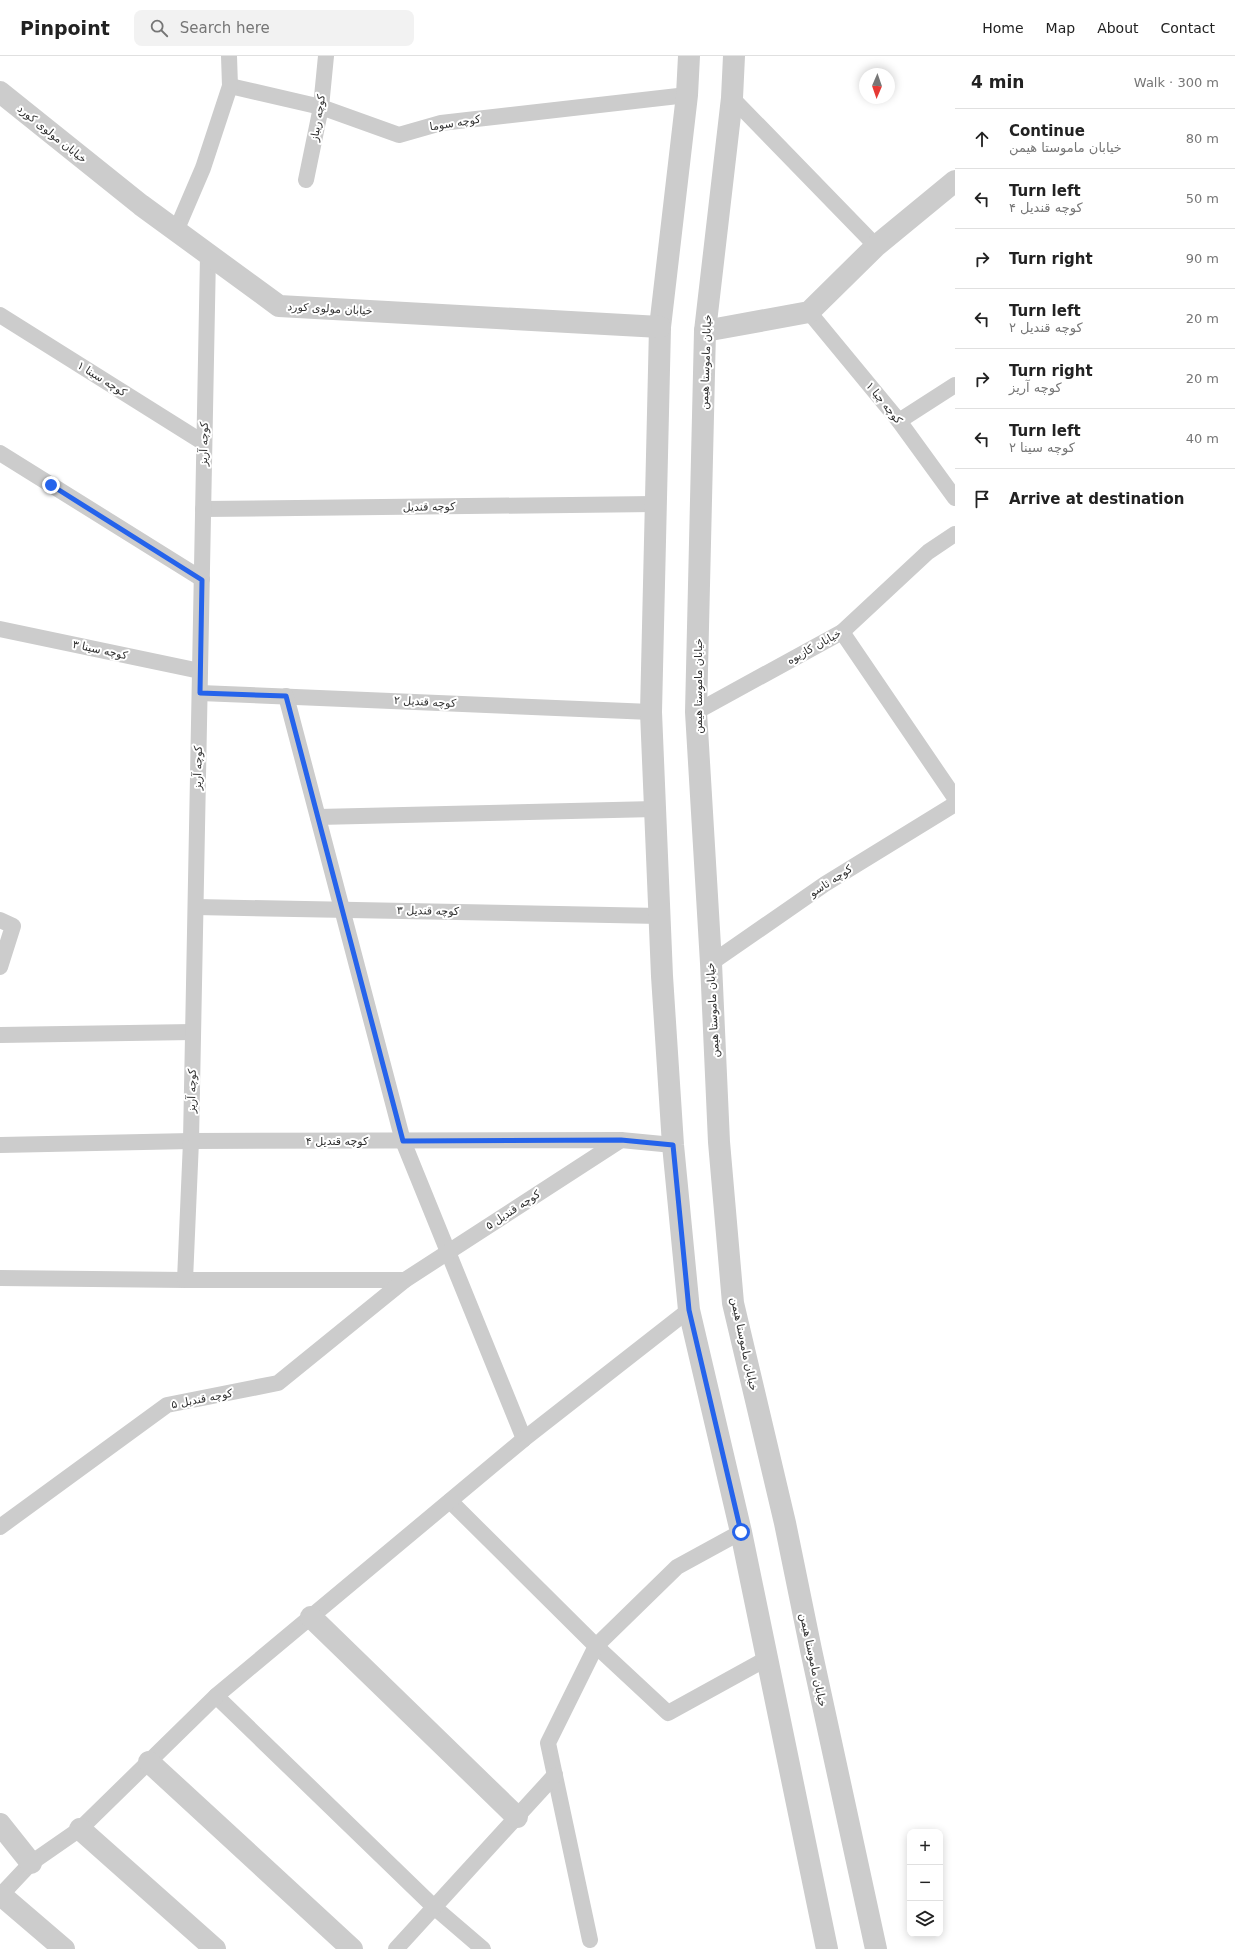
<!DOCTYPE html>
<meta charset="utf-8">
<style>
body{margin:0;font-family:"DejaVu Sans",Cairo,sans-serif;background:#f2f2f2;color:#222}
.controls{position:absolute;right:12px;bottom:12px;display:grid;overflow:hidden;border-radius:8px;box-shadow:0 2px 10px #0003}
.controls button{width:36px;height:36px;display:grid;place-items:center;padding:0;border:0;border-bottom:1px solid #e0e0e0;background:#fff;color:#222;font:20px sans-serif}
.compass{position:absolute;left:859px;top:12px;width:36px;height:36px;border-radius:50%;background:#fff;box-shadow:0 2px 10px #0003;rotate:182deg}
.stop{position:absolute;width:12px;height:12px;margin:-9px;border:3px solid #2563eb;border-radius:50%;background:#fff}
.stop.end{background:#2563eb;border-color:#fff;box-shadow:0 1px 4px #0008}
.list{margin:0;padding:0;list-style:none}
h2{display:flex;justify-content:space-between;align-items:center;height:52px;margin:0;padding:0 16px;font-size:17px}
h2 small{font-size:13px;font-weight:400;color:#767676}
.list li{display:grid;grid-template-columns:26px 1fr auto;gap:12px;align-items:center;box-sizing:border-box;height:60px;padding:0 16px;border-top:1px solid #e0e0e0}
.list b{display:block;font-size:15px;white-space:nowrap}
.list p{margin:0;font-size:13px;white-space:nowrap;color:#767676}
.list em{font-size:13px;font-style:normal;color:#767676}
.icon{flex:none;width:22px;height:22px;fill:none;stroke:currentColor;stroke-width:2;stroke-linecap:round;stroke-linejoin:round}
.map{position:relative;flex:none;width:955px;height:1893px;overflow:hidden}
header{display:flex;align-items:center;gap:24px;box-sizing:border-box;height:56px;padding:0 20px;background:#fff;border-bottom:1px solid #e0e0e0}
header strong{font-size:19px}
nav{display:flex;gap:22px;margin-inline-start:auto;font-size:14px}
.search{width:280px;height:36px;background:#f2f2f2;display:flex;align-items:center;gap:10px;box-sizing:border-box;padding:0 14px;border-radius:8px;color:#767676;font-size:15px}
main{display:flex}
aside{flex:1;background:#fff}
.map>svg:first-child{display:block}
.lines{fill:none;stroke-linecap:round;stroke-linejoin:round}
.lane{stroke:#ccc;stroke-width:16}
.street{stroke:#ccc;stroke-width:22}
.route{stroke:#2563eb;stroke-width:5}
.labels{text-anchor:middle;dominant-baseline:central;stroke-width:4;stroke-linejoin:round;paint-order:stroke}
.street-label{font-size:11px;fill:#2f2f2f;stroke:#fff}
</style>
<header>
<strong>Pinpoint</strong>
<div class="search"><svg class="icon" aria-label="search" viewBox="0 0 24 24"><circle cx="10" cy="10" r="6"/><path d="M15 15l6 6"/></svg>Search here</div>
<nav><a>Home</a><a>Map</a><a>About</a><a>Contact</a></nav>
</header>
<main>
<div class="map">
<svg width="955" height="1893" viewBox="0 0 955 1893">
<rect width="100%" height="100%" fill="#fff"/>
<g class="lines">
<g class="lane">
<path d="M230 30 321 51 399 79 441 67 687 39"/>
<path d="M732 42 876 190"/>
<path d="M306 124 321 51 326 0"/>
<path d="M176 175 203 112 230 30 229 0"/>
<path d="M809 256 899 365 955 442"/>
<path d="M0 259 204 387"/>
<path d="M899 365 955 329"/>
<path d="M0 397 202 523"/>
<path d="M203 453 655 448"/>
<path d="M0 573 200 615"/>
<path d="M842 576 955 742"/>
<path d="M200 637 651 656"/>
<path d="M286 640 403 1085 524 1383"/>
<path d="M696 656 842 576 928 496 955 478"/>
<path d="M318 761 655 753"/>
<path d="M196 851 660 860"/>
<path d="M0 864 13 870 0 911"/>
<path d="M711 907 825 828 955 748"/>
<path d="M0 979 193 976"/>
<path d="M0 1089 191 1085 621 1084 673 1089"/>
<path d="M0 1222 185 1224H405"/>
<path d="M185 1224 191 1085 208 199"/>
<path d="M450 1445 596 1590 668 1657 766 1603"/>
<path d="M0 1471 167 1349 278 1327 405 1224 621 1084"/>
<path d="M216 1640 434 1851 483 1893"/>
<path d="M0 1840 31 1807 80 1773 216 1640 524 1383 689 1254"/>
<path d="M590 1884 548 1687 596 1590 677 1511 741 1476"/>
<path d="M396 1893 555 1719"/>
</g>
<g class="street">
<path d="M689 0 687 39 660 271 651 656 662 920 673 1089 689 1254 741 1476 827 1893"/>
<path d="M734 0 732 42 705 275 696 656 711 907 719 1086 733 1247 785 1467 811 1594 876 1893"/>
<path d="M0 36 141 149 279 250 660 271"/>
<path d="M705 275 809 256 876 190 955 125"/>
<path d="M311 1561 517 1761"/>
<path d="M149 1706 352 1893"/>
<path d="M0 1768 31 1807"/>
<path d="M80 1773 215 1893"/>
<path d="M1 1839 64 1893"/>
</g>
</g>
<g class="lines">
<path class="route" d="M51 429 202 524 200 637 286 640 403 1085 621 1084 673 1089 689 1254 741 1476"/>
</g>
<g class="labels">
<g class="street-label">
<text transform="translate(318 62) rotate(-81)">کوچه ریباز</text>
<text transform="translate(455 67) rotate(-9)">کوچه سوما</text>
<text transform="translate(52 78) rotate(39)">خیابان مولوی کورد</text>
<text transform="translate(330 253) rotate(3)">خیابان مولوی کورد</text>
<text transform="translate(706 306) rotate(-88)">خیابان ماموستا هیمن</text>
<text transform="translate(102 323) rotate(32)">کوچه سینا ۱</text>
<text transform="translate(884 347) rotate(51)">کوچه چیا ۱</text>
<text transform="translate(204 388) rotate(-89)">کوچه آریز</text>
<text transform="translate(429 451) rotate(-1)">کوچه قندیل</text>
<text transform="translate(814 591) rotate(-29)">خیابان کازیوه</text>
<text transform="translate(100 594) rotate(12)">کوچه سینا ۳</text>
<text transform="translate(698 630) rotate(-90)">خیابان ماموستا هیمن</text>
<text transform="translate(425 646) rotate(3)">کوچه قندیل ۲</text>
<text transform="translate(198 712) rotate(-89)">کوچه آریز</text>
<text transform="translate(831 825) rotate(-33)">کوچه ئاسو</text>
<text transform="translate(428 855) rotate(1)">کوچه قندیل ۳</text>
<text transform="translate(713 954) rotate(-93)">خیابان ماموستا هیمن</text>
<text transform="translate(192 1035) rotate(-89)">کوچه آریز</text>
<text x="337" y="1085">کوچه قندیل ۴</text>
<text transform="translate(513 1154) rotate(-33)">کوچه قندیل ۵</text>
<text transform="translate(744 1288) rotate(78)">خیابان ماموستا هیمن</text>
<text transform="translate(202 1343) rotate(-11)">کوچه قندیل ۵</text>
<text transform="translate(813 1604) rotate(78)">خیابان ماموستا هیمن</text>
</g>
</g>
</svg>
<div class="controls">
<button>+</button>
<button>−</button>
<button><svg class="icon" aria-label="layers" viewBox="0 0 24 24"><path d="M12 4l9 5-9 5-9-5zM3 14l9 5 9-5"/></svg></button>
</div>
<svg class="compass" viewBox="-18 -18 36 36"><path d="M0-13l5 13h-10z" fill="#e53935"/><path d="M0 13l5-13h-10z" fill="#767676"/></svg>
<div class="stop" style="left:741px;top:1476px"></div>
<div class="stop end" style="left:51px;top:429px"></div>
</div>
<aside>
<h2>4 min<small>Walk · 300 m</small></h2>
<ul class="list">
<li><svg class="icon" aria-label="ahead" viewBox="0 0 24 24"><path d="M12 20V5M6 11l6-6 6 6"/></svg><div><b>Continue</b><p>خیابان ماموستا هیمن</p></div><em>80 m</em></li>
<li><svg class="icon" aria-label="left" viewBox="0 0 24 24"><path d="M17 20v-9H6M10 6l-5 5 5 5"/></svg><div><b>Turn left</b><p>کوچه قندیل ۴</p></div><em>50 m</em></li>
<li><svg class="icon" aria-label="right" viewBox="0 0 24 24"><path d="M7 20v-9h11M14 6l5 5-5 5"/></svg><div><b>Turn right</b></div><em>90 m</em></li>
<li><svg class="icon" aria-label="left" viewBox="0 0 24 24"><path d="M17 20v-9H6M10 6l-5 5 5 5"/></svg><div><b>Turn left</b><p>کوچه قندیل ۲</p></div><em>20 m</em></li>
<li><svg class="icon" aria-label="right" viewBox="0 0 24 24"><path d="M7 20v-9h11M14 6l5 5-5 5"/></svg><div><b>Turn right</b><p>کوچه آریز</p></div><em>20 m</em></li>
<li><svg class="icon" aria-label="left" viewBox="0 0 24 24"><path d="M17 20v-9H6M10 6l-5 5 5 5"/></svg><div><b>Turn left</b><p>کوچه سینا ۲</p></div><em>40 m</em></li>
<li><svg class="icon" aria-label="arrive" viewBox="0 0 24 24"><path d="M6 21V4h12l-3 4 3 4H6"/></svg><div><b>Arrive at destination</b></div></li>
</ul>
</aside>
</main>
